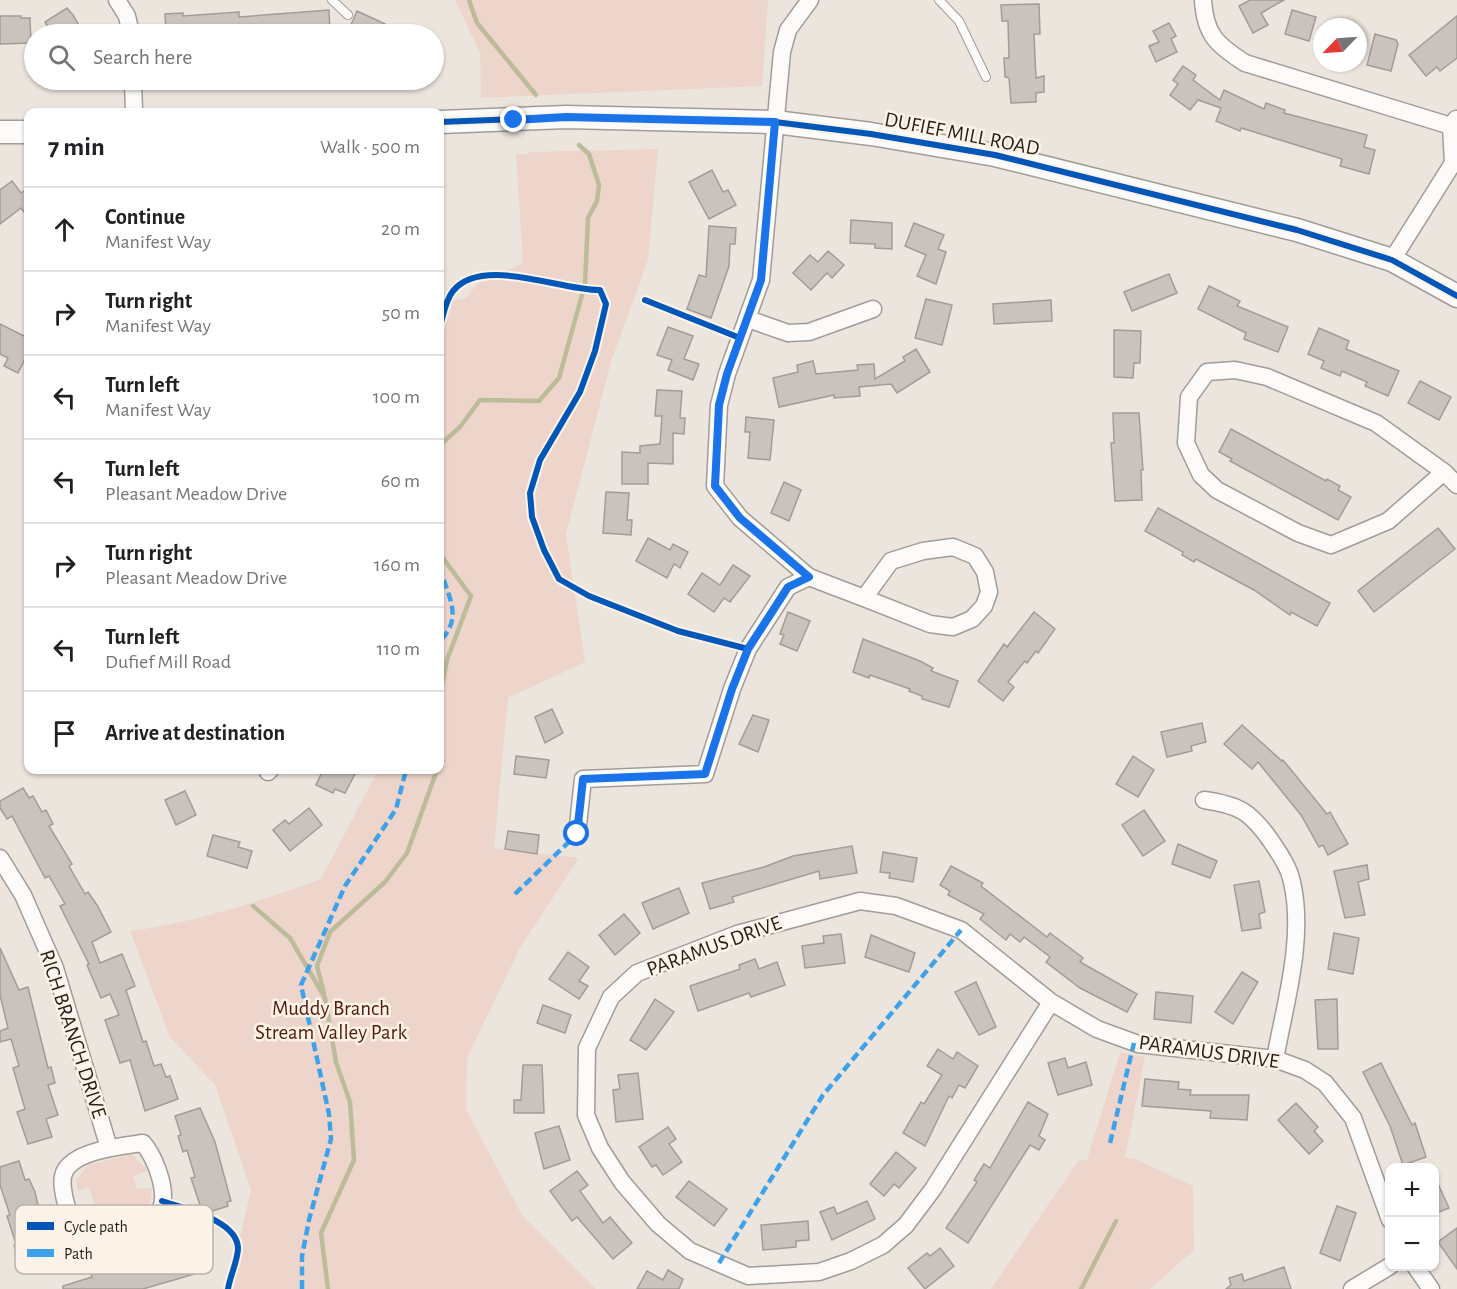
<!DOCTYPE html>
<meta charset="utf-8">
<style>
body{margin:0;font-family:"Alegreya Sans",sans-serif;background:#f2f2f2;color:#202124}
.controls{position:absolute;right:18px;bottom:18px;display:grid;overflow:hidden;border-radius:12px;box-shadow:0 2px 4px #0004}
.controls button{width:54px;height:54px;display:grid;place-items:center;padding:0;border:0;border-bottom:2px solid #e0e0e0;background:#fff;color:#202124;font:30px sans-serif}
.compass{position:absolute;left:1313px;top:18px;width:54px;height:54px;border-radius:50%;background:#fff;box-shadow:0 2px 4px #0004;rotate:245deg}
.stop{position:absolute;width:18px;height:18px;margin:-14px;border:4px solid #1a73e8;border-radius:50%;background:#fff}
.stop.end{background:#1a73e8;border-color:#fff;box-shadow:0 2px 6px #0008}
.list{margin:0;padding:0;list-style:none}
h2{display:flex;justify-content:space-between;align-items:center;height:78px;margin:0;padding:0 24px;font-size:26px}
h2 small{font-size:20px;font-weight:400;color:#757577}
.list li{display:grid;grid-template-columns:39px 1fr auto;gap:18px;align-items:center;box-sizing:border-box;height:84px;padding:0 24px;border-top:2px solid #e0e0e0}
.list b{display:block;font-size:22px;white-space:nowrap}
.list p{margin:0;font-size:20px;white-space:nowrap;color:#757577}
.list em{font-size:20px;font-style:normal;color:#757577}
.icon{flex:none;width:33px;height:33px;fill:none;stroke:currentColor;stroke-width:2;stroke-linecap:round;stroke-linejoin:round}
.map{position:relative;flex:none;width:1457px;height:1289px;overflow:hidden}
.search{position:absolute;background:#fff;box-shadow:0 2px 4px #0004;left:24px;top:24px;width:420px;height:66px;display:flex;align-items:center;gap:15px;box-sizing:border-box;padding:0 21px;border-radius:33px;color:#757577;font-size:22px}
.panel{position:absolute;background:#fff;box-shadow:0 2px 4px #0004;left:24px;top:108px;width:420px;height:666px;border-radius:12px}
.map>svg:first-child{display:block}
.green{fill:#edd5cc}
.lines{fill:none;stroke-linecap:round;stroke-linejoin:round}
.stream{stroke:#bcbc9b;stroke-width:4.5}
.building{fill:#c9c2bd;stroke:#a29c97;stroke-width:1.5}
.lane-casing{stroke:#a19c96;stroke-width:10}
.street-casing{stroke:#a19c96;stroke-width:19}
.secondary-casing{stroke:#a19c96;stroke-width:25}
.lane{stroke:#fcfbfa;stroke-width:8}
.street{stroke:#fcfbfa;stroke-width:16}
.secondary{stroke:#fcfbfa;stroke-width:22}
.quiet{stroke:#3ea2ea;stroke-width:4.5;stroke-dasharray:9 4.5;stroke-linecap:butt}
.cycleway-casing{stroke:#fdf3e8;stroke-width:10}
.cycleway{stroke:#0057b8;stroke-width:6}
.route{stroke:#1a73e8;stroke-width:8}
.labels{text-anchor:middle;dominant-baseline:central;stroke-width:5;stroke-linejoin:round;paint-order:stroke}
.street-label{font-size:21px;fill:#221e18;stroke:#fdf3e8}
.park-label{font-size:21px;fill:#541a0b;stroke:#fdf3e8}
.key{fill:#fdf3e8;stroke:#bbb3aa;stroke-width:1.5}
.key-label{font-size:16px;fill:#221e18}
</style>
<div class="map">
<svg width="1457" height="1289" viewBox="0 0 1457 1289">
<rect width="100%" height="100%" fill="#ece5dd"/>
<g class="green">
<path d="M455 0H768L762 86 481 98 480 53Z"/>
<path d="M658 149 648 260 611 362 566 534 585 662 508 698 494 848 579 858 521 946 467 1058 466 1109 522 1215 596 1289H228L251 1190 215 1085 170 1037 130 931C196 922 258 902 321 879L378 770H440V301L466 299 476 285 523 263 516 154H529V152Z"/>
<path d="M1120 1052 1145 1057 1125 1158H1133L1193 1186 1194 1250 1150 1289H991L1078 1161 1087 1160Z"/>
<path d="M132 1154 148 1171 133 1176 137 1189 152 1188C151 1200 150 1208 140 1215L136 1205 104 1208 108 1223 90 1220 86 1212 95 1207 89 1187 78 1191 76 1181 88 1165Z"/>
</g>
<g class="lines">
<g class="stream">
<path d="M469 0 477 23 536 95"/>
<path d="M440 445 460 427 480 400 539 401 559 378 585 284 588 218 597 201 599 185 589 154 579 145"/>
<path d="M440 498V518"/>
<path d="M440 554 471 596 447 660 440 696"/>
<path d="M253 906 290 938 325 998 336 1062 350 1102 354 1160 321 1233 328 1289"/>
<path d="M324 993 317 966 330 932 385 882 407 853 437 770"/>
<path d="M1081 1289 1116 1221"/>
</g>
</g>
<g class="building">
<path d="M1250 0H1284L1261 13 1268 25 1253 33 1239 6Z"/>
<path d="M1039 4 1040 34H1034L1035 58 1036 78 1044 76V92L1036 93V102L1011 103 1009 78 1005 77 1004 58H1009L1008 21H1002L1001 5Z"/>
<path d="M67 8 73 15 84 34H52L45 22Z"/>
<path d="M329 10 330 34H166L165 14 183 13V16L239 12V17Z"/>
<path d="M1292 10 1316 17 1309 41 1285 34Z"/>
<path d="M357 11 385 24 381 34H347Z"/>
<path d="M0 16H21V18H30L31 43 0 44Z"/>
<path d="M1457 16V58L1440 71 1437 67 1426 76 1409 55Z"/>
<path d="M1169 23 1176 36 1171 39 1177 52 1156 62 1149 46 1159 42 1153 31Z"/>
<path d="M1375 34 1396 40 1398 44 1391 71 1367 65Z"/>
<path d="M1183 66 1196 75 1193 80 1220 100 1224 90 1264 109 1266 103 1285 110 1284 113 1367 135 1364 147 1375 150 1369 174 1340 166 1342 159 1241 128 1240 131 1216 121 1221 108 1198 100 1190 110 1170 95 1178 84 1173 80Z"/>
<path d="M712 170 723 192 728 190 736 205 709 219 689 182Z"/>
<path d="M12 181 21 193 28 188V217L21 208 0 224V190Z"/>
<path d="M851 220 892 223V249L875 248V244L850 243Z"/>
<path d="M914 223 944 235 938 249 946 252 936 284 917 276 926 255 905 246Z"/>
<path d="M709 226 736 228 735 244H730L729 266 711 318 687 309 699 275 706 277Z"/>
<path d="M828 251 844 265 832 278 827 273 811 290 793 273 810 255 818 262Z"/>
<path d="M1169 274 1177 293 1132 311 1124 292Z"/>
<path d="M1209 286 1240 301 1237 306 1288 327 1278 352 1244 339 1246 333 1198 309Z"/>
<path d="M926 299 952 305 942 345 915 338Z"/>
<path d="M1051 300 1052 321 994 324 993 304Z"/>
<path d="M0 324 28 338V353L18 373 4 366 8 358 0 354Z"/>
<path d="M668 327 693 336 684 359 699 364 693 380 668 370 672 360 657 355Z"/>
<path d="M1319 328 1349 341 1346 349 1399 371 1388 396 1365 386 1367 382 1342 371 1340 376 1321 368 1324 361 1308 354Z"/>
<path d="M1114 330 1141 331 1140 363H1134L1133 378 1114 377Z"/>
<path d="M916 349 930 372 897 393 891 384 859 387 860 396 834 398V395L779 407 773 378 798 372 797 365 813 361 816 374 858 370 857 365 874 364 875 379 905 361 903 357Z"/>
<path d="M1420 381 1451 397 1439 420 1408 403Z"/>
<path d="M657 390 682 391 680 418H685L684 434 673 433V464L648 463V484H622V452L640 453V446L660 444 662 416H655Z"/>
<path d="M1113 413H1139L1143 470H1141L1142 500 1115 501 1111 443H1114Z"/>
<path d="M746 417 774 420 770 460 748 458 750 432H745Z"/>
<path d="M1231 429 1326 481 1327 479 1340 486 1338 490 1351 497 1338 520 1230 461 1232 459 1219 452Z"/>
<path d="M784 482 801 490 789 521 771 513Z"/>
<path d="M606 492 629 493 627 520H632L631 535 603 533Z"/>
<path d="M1158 508 1330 603 1317 626 1291 612 1290 615 1254 590 1196 559 1194 562 1182 555 1183 552 1145 531Z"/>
<path d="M1438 528 1455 549 1374 612 1358 591Z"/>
<path d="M648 538 670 550 673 544 688 552 680 568 674 564 667 578 636 561Z"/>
<path d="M733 565 750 576 730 602 724 598 714 612 688 594 702 573 720 585Z"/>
<path d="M788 612 810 621 797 651 780 644 784 635 780 634Z"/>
<path d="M1034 612 1055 629 1038 653 1036 651 1027 663 1025 661 1008 682 1014 687 1003 701 978 681 1004 644 1007 647Z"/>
<path d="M863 639 920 661 933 668 931 671 958 681 949 707 922 699V696L909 691 910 689 870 675 869 678 853 672Z"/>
<path d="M552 709 563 733 545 743 535 717Z"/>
<path d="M753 715 769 720 758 752 739 744Z"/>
<path d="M1202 723 1206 742 1191 746 1192 751 1167 757 1161 732Z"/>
<path d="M1242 725 1282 761 1283 760 1327 814 1330 812 1348 844 1328 855 1323 845 1319 847 1301 815 1258 762 1252 769 1224 744Z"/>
<path d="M516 756 549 760 546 778 514 774Z"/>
<path d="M1133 756 1154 770 1138 797 1116 784Z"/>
<path d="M323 770H357L345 793 335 789 333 793 316 785Z"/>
<path d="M23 788 29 798 33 796 42 812 46 810 53 824 49 826 72 864 69 866 85 894 88 892 97 905 111 932 92 942 100 963 122 954 135 986 126 990 143 1042 146 1041 154 1066 161 1064 166 1077 170 1076 178 1099 145 1111 130 1060 120 1063 105 1020 119 1015 110 994 101 998 87 965 89 964 60 906 65 904 49 876 45 878 12 816 7 819 0 808V801Z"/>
<path d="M185 791 196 815 176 825 165 800Z"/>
<path d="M309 808 322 825 290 851 273 830 285 820 289 824Z"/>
<path d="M1144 810 1165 841 1143 856 1122 825Z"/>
<path d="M508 831 539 835 537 854 505 849Z"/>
<path d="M213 835 240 842 238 847 252 851 247 868 207 856Z"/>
<path d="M1178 844 1217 861 1210 878 1172 864Z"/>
<path d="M852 846 857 873 820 879 819 871 732 897 734 902 710 909 702 883 764 867 793 856Z"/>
<path d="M883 852 917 858 913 882 889 878 890 873 880 872Z"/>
<path d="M1367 865 1369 879 1358 882 1365 915 1345 918 1334 871Z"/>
<path d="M951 866 983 883 981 886 1047 937 1050 933 1083 958 1080 962 1137 994 1127 1012 1080 988 1046 962 1050 957 1024 937 1020 942 1010 934 1006 940 980 919 984 914 948 895 950 891 940 885Z"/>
<path d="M1259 881 1265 912 1259 914 1261 928 1242 931 1234 885Z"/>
<path d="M679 888 689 913 653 929 642 903Z"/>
<path d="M624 914 640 933 615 955 599 935Z"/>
<path d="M1334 933 1359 938 1353 974 1328 969Z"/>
<path d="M841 934 845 963 805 968 802 946 824 943 823 936Z"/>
<path d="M871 935 915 953 909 972 865 957Z"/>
<path d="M0 948 19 990 28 987 48 1068 51 1067 55 1083 48 1085 58 1115 46 1119 52 1137 28 1144 17 1112 25 1109 13 1068 19 1066 11 1039 0 1042V1031L8 1028 0 995Z"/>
<path d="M568 952 589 967 579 981 588 986 579 999 549 979Z"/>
<path d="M755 959 759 969 777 962 785 985 751 997 749 993 698 1011 690 986 740 969 739 965Z"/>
<path d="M1242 972 1258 982 1233 1024 1215 1012Z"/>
<path d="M976 982 996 1027 979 1035 955 992Z"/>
<path d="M1156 992 1193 996 1191 1023 1154 1019Z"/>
<path d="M655 999 674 1012 646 1050 630 1040Z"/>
<path d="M1337 999 1338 1049H1318L1315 1000Z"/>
<path d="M543 1005 571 1015 565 1033 537 1023Z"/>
<path d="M938 1049 953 1059 957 1052 978 1066 965 1088 959 1085 952 1098 949 1096 925 1146 903 1133 921 1102 924 1104 942 1075 927 1066Z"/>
<path d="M1065 1058 1068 1068 1086 1062 1092 1085 1058 1095 1048 1063Z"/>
<path d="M1381 1063 1412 1125 1415 1123 1426 1157 1403 1165 1390 1126 1363 1072Z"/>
<path d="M523 1065H542L544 1113H514V1100H521Z"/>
<path d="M638 1073 643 1119 616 1122 613 1090 620 1089 618 1075Z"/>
<path d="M1145 1079 1179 1082 1178 1089 1191 1090 1190 1095H1249L1247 1120 1210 1118 1211 1111 1142 1106Z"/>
<path d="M1028 1102 1048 1114 1039 1136 1045 1140 1039 1150 1030 1145 968 1243 946 1228 977 1182 974 1180 984 1164 990 1168Z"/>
<path d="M1296 1103 1318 1127 1314 1131 1323 1141 1309 1154 1278 1120Z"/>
<path d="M200 1108 215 1142 231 1201 227 1202 228 1206 203 1214 191 1178 195 1177 187 1150 183 1152 178 1136 181 1135 175 1116Z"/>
<path d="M559 1126 570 1160 544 1169 535 1133Z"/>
<path d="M668 1127 676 1139 669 1144 682 1162 663 1175 656 1165 652 1167 639 1147Z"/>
<path d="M896 1152 916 1168 899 1188 894 1184 884 1196 870 1184Z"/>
<path d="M19 1161 25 1180 29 1179 35 1192 49 1253 22 1260H18L14 1245 16 1244 7 1216 10 1215 0 1185V1167Z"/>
<path d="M577 1171 588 1185 580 1191 603 1223 610 1217 632 1243 613 1259 577 1217 572 1221 550 1191Z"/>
<path d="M1434 1175 1449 1208 1434 1214Z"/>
<path d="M689 1181 727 1209 714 1226 676 1197Z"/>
<path d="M867 1201 875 1219 832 1240 820 1212 834 1207 837 1214Z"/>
<path d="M1337 1206 1356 1213 1340 1261 1320 1253Z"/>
<path d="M808 1221 809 1240 796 1241V1247L763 1250 761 1225Z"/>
<path d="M1457 1228V1269L1438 1242Z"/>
<path d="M196 1243 203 1267 197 1269 198 1273 143 1289H63V1286L92 1277 91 1273 120 1263 119 1260 135 1256 137 1262 168 1247 176 1245V1248Z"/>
<path d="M940 1248 954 1266 925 1289 908 1268 927 1253 930 1256Z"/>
<path d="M1284 1267 1291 1289H1226L1231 1285 1229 1278 1242 1274 1244 1281Z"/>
<path d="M668 1270 683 1279 679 1289H637L647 1271 663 1280Z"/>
</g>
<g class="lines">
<g class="lane-casing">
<g id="lane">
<path d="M332 0 348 15"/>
<path d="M939 0 959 21 986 77"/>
</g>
</g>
<g class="street-casing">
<g id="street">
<path d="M117 0 127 16 131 34"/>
<path d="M810 0 788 30 782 52 761 280 727 374 719 405 715 486 740 518 809 577 864 598 930 624 953 627 972 619 984 606 989 592 985 572 975 556 953 547 923 551 891 561 864 598"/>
<path d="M1203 0C1205 35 1217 45 1245 63L1451 126"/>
<path d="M133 80 134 112"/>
<path d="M1392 260 1453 163 1451 126 1456 119"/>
<path d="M748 319 788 333 809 332 873 309"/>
<path d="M1444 472 1388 521 1331 545 1298 533 1217 490 1201 475 1186 443 1189 397 1207 372 1235 370 1267 377 1376 423 1444 472 1457 485"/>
<path d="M268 772 270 770"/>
<path d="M1204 800C1239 805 1250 811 1271 841 1279 853 1289 867 1292 882 1305 939 1285 1003 1275 1059"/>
<path d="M577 834 583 779 705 774 732 689 748 649 788 587 809 577"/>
<path d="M0 858 23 895 55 968 109 1148"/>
<path d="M1051 1002 933 1189 906 1225 883 1245 851 1261 819 1272 748 1276 690 1251 658 1224 622 1182 600 1148 586 1115 587 1048 611 997 637 973 737 934 860 901 896 906 961 930 1051 1002 1097 1029 1138 1044 1275 1059 1305 1070 1325 1083 1353 1118 1390 1220"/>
<path d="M143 1143C156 1158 174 1202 154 1218 145 1224 129 1226 119 1229 107 1232 95 1237 83 1231 74 1226 67 1210 65 1200 63 1190 60 1178 66 1169 79 1150 122 1146 143 1143Z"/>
<path d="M1415 1266 1431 1289"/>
<path d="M1352 1289 1390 1266"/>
</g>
</g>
<g class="secondary-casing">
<g id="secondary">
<path d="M440 122 566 117 775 122 871 134 995 155 1297 230 1392 260 1457 296"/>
<path d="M0 132H28"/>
</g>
</g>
<use href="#lane" class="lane"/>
<use href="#street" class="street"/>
<use href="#secondary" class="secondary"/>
<g class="quiet">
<path d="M440 567C446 594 465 616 440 641"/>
<path d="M515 894 577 834"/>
<path d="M1110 1143 1134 1043"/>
<path d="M719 1263 823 1095 961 930"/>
<path d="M302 1289V1256L309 1220 331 1139 329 1114 301 985 345 886 396 809 406 770"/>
</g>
<g class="cycleway-casing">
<g id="cycleway">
<path d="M440 122 566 117 775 122 871 134 995 155 1297 230 1392 260 1457 296"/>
<path d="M645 300 740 338"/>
<path d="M440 326C443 316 446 299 453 291 482 255 561 291 600 290L606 304 595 351 580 392 540 460 530 493 532 517 544 550 559 579 589 596 678 631 748 649"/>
<path d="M162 1201C185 1209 237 1220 238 1248 238 1260 230 1276 228 1289"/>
</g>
</g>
<use href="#cycleway" class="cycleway"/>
</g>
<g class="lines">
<path class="route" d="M514 120 566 117 775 122 761 280 727 374 719 405 715 486 740 518 809 577 788 587 748 649 732 689 705 774 583 779 577 834"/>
</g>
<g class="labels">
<g class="street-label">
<text transform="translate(962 134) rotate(11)">DUFIEF MILL ROAD</text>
<text transform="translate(714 946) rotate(-20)">PARAMUS DRIVE</text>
<text transform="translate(73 1034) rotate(72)">RICH BRANCH DRIVE</text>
<text transform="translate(1209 1052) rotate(8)">PARAMUS DRIVE</text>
</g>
<g class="park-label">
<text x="331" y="1008">Muddy Branch<tspan x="331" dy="24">Stream Valley Park</tspan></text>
</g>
</g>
<rect x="15" y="1205" width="198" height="69" rx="9" class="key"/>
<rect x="27" y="1222" width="27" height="8" fill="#0057b8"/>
<rect x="27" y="1249" width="27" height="8" fill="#3ea2ea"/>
<g class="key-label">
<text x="64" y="1232">Cycle path</text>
<text x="64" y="1259">Path</text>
</g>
</svg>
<div class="controls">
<button>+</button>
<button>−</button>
</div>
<svg class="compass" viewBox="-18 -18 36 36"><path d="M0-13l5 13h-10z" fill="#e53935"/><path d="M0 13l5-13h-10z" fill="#757577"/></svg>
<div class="stop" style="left:577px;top:834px"></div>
<div class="stop end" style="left:514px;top:120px"></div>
<div class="search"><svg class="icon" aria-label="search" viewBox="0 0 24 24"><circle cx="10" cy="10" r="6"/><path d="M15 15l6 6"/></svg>Search here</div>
<section class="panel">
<h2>7 min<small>Walk · 500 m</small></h2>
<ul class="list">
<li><svg class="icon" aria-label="ahead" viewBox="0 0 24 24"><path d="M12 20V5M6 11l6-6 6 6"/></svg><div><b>Continue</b><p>Manifest Way</p></div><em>20 m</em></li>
<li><svg class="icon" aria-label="right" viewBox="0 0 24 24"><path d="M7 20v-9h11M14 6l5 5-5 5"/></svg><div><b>Turn right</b><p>Manifest Way</p></div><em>50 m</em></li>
<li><svg class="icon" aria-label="left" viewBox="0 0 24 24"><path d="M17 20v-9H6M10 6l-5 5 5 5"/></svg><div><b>Turn left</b><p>Manifest Way</p></div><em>100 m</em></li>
<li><svg class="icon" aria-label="left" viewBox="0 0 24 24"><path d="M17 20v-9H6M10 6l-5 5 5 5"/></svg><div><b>Turn left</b><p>Pleasant Meadow Drive</p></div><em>60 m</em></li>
<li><svg class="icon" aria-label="right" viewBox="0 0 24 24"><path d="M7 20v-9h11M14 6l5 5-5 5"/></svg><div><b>Turn right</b><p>Pleasant Meadow Drive</p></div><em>160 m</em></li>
<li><svg class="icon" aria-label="left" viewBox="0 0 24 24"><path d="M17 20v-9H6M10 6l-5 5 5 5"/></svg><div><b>Turn left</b><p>Dufief Mill Road</p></div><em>110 m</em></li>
<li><svg class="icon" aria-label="arrive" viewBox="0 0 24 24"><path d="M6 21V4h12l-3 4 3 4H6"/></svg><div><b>Arrive at destination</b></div></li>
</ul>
</section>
</div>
